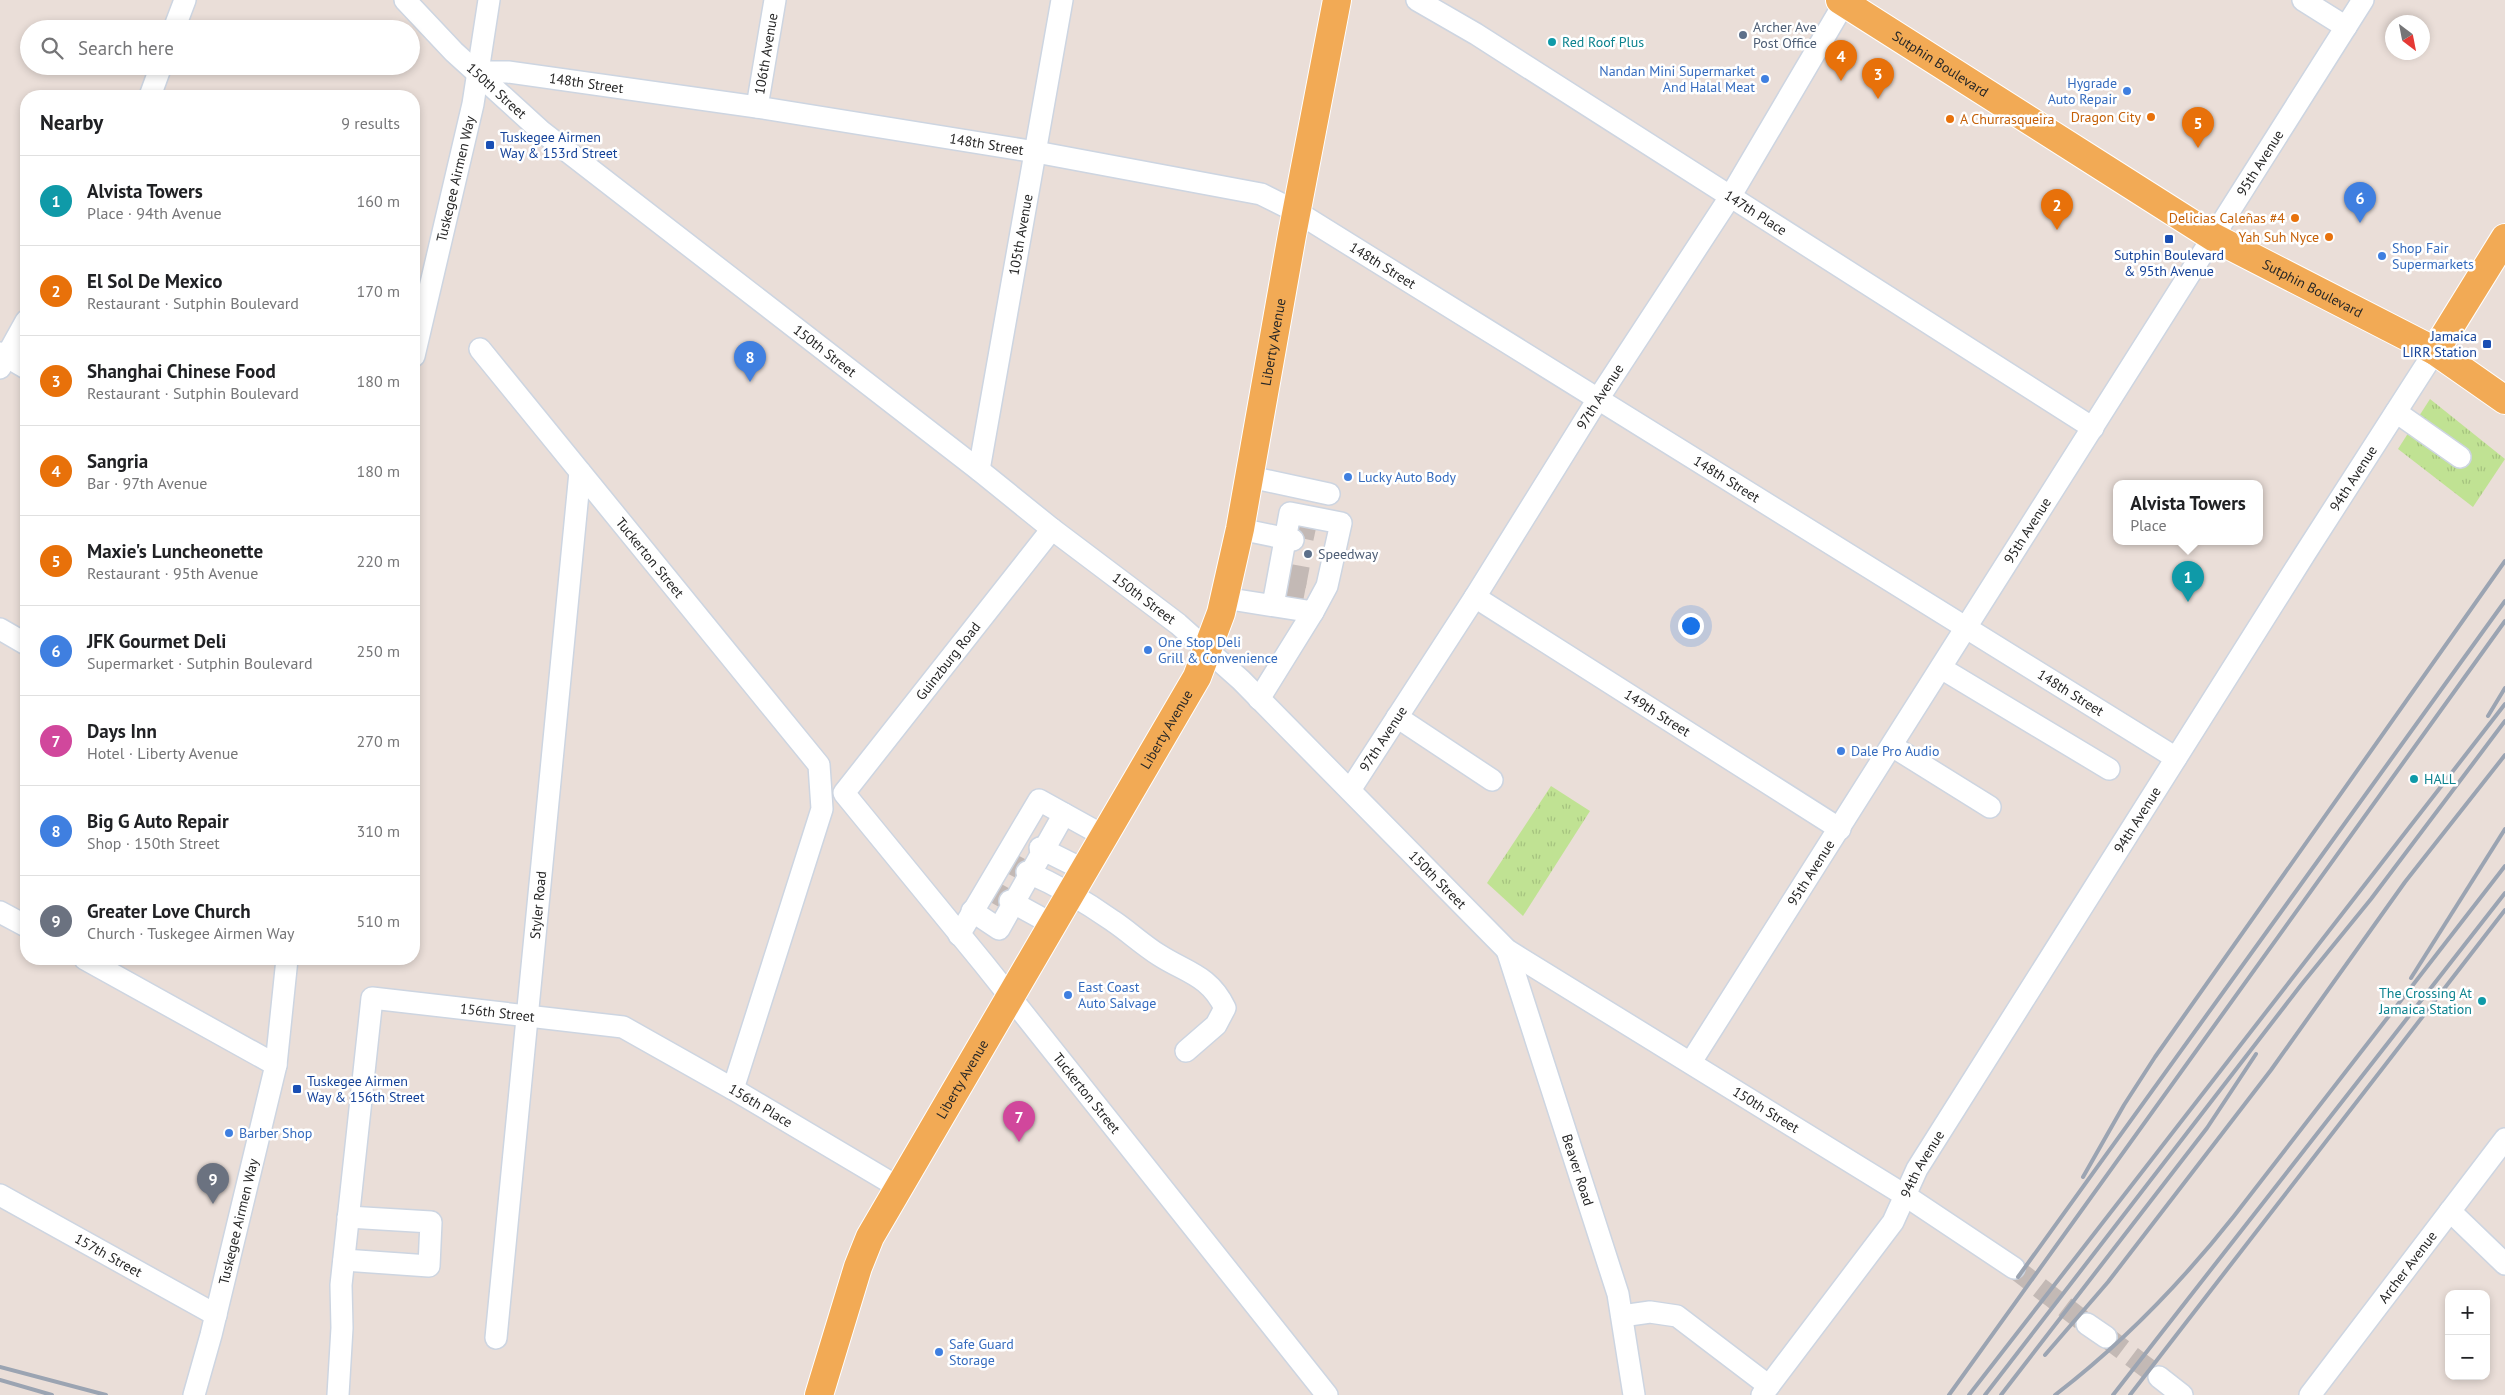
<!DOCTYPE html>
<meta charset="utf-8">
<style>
body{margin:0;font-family:"PT Sans",sans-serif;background:#f6f6f6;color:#202124}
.controls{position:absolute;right:15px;bottom:15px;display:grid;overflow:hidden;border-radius:10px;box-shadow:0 2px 8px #0003}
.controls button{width:45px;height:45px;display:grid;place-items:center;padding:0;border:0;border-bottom:1px solid #e0e0e0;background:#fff;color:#202124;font:25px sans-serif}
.compass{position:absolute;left:2385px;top:15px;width:45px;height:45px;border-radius:50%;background:#fff;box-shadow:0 2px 8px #0003;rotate:148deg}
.you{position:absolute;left:1690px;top:625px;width:18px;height:18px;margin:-12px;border:4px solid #fff;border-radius:50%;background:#1a73e8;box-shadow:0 0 0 8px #1a73e833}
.badge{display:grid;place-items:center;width:32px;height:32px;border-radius:50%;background:#b45309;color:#fff;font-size:16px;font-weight:700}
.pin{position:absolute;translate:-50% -41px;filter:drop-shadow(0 1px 2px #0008)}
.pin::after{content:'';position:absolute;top:26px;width:18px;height:15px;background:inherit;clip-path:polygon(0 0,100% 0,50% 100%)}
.popup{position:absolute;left:2113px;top:480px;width:150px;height:65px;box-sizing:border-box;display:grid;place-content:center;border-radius:10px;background:#fff;filter:drop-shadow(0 1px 4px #0005);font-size:16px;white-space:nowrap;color:#757577}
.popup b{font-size:19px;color:#202124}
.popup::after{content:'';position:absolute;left:50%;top:100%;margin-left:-10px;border:10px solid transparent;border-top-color:#fff}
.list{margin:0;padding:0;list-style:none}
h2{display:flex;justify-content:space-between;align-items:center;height:65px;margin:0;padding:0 20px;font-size:21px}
h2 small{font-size:16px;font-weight:400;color:#757577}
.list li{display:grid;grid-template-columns:32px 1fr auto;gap:15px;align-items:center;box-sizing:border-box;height:90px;padding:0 20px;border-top:1px solid #e0e0e0}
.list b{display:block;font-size:19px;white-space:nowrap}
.list p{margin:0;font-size:16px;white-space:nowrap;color:#757577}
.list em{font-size:16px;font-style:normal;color:#757577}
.icon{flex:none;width:28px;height:28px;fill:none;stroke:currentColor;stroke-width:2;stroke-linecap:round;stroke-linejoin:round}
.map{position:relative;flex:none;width:2505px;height:1395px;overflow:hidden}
.search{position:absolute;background:#fff;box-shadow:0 2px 8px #0003;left:20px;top:20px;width:400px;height:55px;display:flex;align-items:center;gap:12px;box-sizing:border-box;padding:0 18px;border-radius:28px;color:#757577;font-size:19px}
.panel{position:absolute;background:#fff;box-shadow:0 2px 8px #0003;left:20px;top:90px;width:400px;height:875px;border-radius:20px}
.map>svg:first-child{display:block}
.grass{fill:url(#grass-tufts)}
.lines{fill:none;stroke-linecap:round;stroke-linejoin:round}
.minor-tunnel{stroke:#c3b9b5;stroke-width:21;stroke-dasharray:21 11;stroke-linecap:butt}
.minor-casing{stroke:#cdd5e1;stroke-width:24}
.major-casing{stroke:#fff;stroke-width:30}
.minor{stroke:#fff;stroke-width:21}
.major{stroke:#f2aa55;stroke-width:28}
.rail{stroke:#9ba4b2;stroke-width:4}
.service-dot{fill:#5c6f8a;stroke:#fff;stroke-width:2}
.culture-dot{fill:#0f9aa8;stroke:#fff;stroke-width:2}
.shop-dot{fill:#3f7fe0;stroke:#fff;stroke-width:2}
.food-dot{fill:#e8710a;stroke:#fff;stroke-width:2}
.transit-dot{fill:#1a4fb4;stroke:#fff;stroke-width:2}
.labels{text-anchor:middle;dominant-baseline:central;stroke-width:5;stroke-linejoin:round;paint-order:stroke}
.service-label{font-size:14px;fill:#4e5e75;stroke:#fff;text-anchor:start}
.culture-label{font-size:14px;fill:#0d838f;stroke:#fff;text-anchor:start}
.street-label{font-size:14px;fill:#272727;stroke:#fff}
.shop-label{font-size:14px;fill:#366cbe;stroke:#fff;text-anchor:start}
.food-label{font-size:14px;fill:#c56008;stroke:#fff;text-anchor:end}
.transit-label{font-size:14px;fill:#164399;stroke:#fff;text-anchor:start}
</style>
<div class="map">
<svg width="2505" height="1395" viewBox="0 0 2505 1395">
<defs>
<pattern id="grass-tufts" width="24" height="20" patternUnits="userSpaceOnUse" patternTransform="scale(1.25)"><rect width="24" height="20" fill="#c0e293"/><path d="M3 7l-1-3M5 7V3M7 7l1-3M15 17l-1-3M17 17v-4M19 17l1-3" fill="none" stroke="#a5c27f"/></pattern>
</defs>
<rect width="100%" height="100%" fill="#eaded8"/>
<g class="grass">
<path d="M2430 399 2505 459 2473 507 2398 449Z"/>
<path d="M1551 786 1590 811 1523 916 1487 883Z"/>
</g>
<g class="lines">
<g class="minor-tunnel">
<path d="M1295 526 1323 532"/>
<path d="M1287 574 1314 579"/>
<path d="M1284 589 1311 594"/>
<path d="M1010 863 1027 872"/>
<path d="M994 892 1010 901"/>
<path d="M2014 1268 2087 1324"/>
<path d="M2106 1337 2159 1377"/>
</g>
<g class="minor-casing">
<g id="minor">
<path id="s1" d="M405 0 454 52 541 131 979 470 1052 529 1178 624 1241 680 1507 950 1906 1196 2014 1268"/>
<path id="s2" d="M1417 0 1476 34 2093 428"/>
<path d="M2303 0 2346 27"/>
<path d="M174 29 185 0"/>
<path id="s3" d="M477 72H508L757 107 1036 152 1261 194 1297 212 2176 758"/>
<path d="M150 96 161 66"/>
<path id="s4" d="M757 107 775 0"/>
<path id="s5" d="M480 349 819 765 822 809 733 1089"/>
<path d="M0 353 26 368"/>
<path id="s6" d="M414 356 473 104 489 0"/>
<path d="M0 368 26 321"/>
<path d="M2396 412 2460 457"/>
<path id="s7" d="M979 470 1062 0"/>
<path d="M1250 477 1329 494"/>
<path id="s8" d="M1052 529 844 793 984 964 1327 1395"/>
<path d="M1240 529 1293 540"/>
<path id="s9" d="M1475 597 1840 829"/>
<path d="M1224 598 1313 612 1327 586 1341 523 1290 513 1273 605"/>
<path d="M0 629 26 644"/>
<path d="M1941 668 2109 769"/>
<path d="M1259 699 1313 612"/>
<path d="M1397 717 1492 780"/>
<path d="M1892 746 1990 807"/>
<path id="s10" d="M1350 790 1475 597 1598 399 1730 197 1846 0"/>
<path d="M1040 848 1084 870"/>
<path d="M1027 872C1057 885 1086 902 1113 921 1128 931 1143 945 1159 955 1187 973 1209 975 1225 1008L1216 1025 1186 1051"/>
<path d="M1010 901 1052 924"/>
<path d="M972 911 999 929 1064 814"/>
<path d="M0 912 26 926"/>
<path d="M959 935 1039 800 1104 836"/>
<path id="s11" d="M1507 950 1618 1294 1634 1395"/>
<path d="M85 959 276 1065"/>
<path id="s12" d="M1691 1062 2363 0"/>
<path id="s13" d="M0 1195 216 1315"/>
<path d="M2450 1211 2505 1264"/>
<path d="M344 1260 429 1266 431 1222 348 1217"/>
<path d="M1622 1316 1650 1312 1677 1316 1769 1386"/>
<path d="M2087 1324 2106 1337"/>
<path id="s14" d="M496 1338 580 472"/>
<path d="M2159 1377 2182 1395"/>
<path id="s15" d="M194 1395 211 1335 276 1065 287 959"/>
<path id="s16" d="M338 1395 342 1328 341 1285 372 998 623 1027 733 1089 898 1187"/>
<path id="s17" d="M1762 1395 1893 1222 1917 1169 2306 552 2435 351"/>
<path id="s18" d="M2310 1395 2505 1139"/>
</g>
</g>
<g class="major-casing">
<g id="major">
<path id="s19" d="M1840 0 2213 237 2435 351 2505 400"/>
<path d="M2435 351 2505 238"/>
<path id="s20" d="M819 1395 858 1267 870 1237 1197 677 1221 613 1240 529 1292 235 1337 0"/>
</g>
</g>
<use href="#minor" class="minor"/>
<use href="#major" class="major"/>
<g class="rail">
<path d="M2488 716 2505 688"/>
<path d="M2411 978 2505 829"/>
<path d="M2083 1177 2124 1105 2155 1057 2505 561"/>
<path d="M2018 1277 2505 601"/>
<path d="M2045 1355 2108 1282 2271 1070 2405 882 2505 755"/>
<path d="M0 1367 106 1395"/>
<path d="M0 1380 52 1395"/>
<path d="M1949 1395 2505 621"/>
<path d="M1969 1395 2505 704"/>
<path d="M1985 1395 2301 985 2371 899 2505 721"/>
<path d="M2001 1395 2207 1128 2256 1054"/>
<path d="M2055 1395C2123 1343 2181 1283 2234 1216L2505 866"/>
<path d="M2113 1395 2505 893"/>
<path d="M2130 1395 2505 910"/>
</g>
</g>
<g class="service-dot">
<circle cx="1743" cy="35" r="5"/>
<circle cx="1308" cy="554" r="5"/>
</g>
<g class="culture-dot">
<circle cx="1552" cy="42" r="5"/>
<circle cx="2414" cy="779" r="5"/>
<circle cx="2482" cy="1001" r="5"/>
</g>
<g class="shop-dot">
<circle cx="1765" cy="79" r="5"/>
<circle cx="2127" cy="91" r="5"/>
<circle cx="2382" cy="256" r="5"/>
<circle cx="1348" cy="477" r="5"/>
<circle cx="1148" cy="650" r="5"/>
<circle cx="1841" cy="751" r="5"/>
<circle cx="1068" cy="995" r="5"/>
<circle cx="229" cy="1133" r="5"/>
<circle cx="939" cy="1352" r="5"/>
</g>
<g class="food-dot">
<circle cx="2151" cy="117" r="5"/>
<circle cx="1950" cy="119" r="5"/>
<circle cx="2295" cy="218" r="5"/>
<circle cx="2329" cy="237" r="5"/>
</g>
<g class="transit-dot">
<rect x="485" y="140" width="10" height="10" rx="2.5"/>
<rect x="2164" y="234" width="10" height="10" rx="2.5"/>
<rect x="2482" y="339" width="10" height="10" rx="2.5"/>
<rect x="292" y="1084" width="10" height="10" rx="2.5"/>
</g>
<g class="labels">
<g class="service-label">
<text x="1753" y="27">Archer Ave<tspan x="1753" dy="16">Post Office</tspan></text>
<text x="1318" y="554">Speedway</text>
</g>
<g class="culture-label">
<text x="1562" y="42">Red Roof Plus</text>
<text x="2424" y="779">HALL</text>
<text x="2472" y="993" text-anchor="end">The Crossing At<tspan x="2472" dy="16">Jamaica Station</tspan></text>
</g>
<g class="street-label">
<text stroke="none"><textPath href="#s4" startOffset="54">106th Avenue</textPath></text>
<text stroke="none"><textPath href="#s19" startOffset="119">Sutphin Boulevard</textPath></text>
<text stroke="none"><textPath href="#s3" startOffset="110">148th Street</textPath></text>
<text stroke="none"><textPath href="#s1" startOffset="129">150th Street</textPath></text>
<text stroke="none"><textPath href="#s3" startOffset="515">148th Street</textPath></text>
<text stroke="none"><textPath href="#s12" startOffset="1064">95th Avenue</textPath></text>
<text stroke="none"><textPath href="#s6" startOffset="182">Tuskegee Airmen Way</textPath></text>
<text stroke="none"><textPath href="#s2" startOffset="400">147th Place</textPath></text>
<text stroke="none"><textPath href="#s7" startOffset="239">105th Avenue</textPath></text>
<text stroke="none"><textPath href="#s3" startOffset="935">148th Street</textPath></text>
<text stroke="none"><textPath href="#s19" startOffset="554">Sutphin Boulevard</textPath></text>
<text stroke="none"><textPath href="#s20" startOffset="1159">Liberty Avenue</textPath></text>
<text stroke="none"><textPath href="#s1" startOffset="548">150th Street</textPath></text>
<text stroke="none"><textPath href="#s10" startOffset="466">97th Avenue</textPath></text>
<text stroke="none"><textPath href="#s17" startOffset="1092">94th Avenue</textPath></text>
<text stroke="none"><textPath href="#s3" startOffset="1340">148th Street</textPath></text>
<text stroke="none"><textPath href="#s12" startOffset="629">95th Avenue</textPath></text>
<text stroke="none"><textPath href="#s5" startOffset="269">Tuckerton Street</textPath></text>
<text stroke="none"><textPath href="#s1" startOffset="952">150th Street</textPath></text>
<text transform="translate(948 661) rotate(-52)">Guinzburg Road</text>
<text stroke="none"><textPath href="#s3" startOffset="1745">148th Street</textPath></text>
<text stroke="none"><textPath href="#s9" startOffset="216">149th Street</textPath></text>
<text stroke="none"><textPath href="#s20" startOffset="754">Liberty Avenue</textPath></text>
<text stroke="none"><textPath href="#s10" startOffset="61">97th Avenue</textPath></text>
<text stroke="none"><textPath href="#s17" startOffset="688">94th Avenue</textPath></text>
<text stroke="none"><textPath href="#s12" startOffset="224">95th Avenue</textPath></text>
<text stroke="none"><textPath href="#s1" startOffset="1359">150th Street</textPath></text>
<text stroke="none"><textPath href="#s14" startOffset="435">Styler Road</textPath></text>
<text stroke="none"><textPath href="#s16" startOffset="525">156th Street</textPath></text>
<text stroke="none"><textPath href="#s20" startOffset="349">Liberty Avenue</textPath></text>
<text stroke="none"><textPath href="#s8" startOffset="722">Tuckerton Street</textPath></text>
<text stroke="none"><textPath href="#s16" startOffset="810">156th Place</textPath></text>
<text stroke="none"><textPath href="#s1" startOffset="1762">150th Street</textPath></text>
<text stroke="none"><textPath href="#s17" startOffset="282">94th Avenue</textPath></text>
<text stroke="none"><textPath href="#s11" startOffset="231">Beaver Road</textPath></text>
<text stroke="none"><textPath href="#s15" startOffset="179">Tuskegee Airmen Way</textPath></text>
<text stroke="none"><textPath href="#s13" startOffset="124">157th Street</textPath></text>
<text stroke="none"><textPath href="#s18" startOffset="161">Archer Avenue</textPath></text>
</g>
<g class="shop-label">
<text x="1755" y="71" text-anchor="end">Nandan Mini Supermarket<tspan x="1755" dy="16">And Halal Meat</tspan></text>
<text x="2117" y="83" text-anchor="end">Hygrade<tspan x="2117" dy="16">Auto Repair</tspan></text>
<text x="2392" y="248">Shop Fair<tspan x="2392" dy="16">Supermarkets</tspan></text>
<text x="1358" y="477">Lucky Auto Body</text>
<text x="1158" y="642">One Stop Deli<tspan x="1158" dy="16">Grill &amp; Convenience</tspan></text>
<text x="1851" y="751">Dale Pro Audio</text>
<text x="1078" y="987">East Coast<tspan x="1078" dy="16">Auto Salvage</tspan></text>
<text x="239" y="1133">Barber Shop</text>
<text x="949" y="1344">Safe Guard<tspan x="949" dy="16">Storage</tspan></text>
</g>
<g class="food-label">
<text x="2141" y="117">Dragon City</text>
<text x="1960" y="119" text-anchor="start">A Churrasqueira</text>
<text x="2285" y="218">Delicias Caleñas #4</text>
<text x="2319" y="237">Yah Suh Nyce</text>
</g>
<g class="transit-label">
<text x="500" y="137">Tuskegee Airmen<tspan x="500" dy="16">Way &amp; 153rd Street</tspan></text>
<text x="2169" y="255" text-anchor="middle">Sutphin Boulevard<tspan x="2169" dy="16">&amp; 95th Avenue</tspan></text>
<text x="2477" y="336" text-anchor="end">Jamaica<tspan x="2477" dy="16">LIRR Station</tspan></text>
<text x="307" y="1081">Tuskegee Airmen<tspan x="307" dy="16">Way &amp; 156th Street</tspan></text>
</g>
</g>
</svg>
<div class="controls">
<button>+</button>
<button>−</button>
</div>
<svg class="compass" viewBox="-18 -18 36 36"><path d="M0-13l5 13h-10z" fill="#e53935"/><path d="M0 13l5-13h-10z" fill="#757577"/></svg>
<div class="you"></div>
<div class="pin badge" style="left:2188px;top:602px;background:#0f9aa8">1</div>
<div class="popup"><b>Alvista Towers</b>Place</div>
<div class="pin badge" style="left:2057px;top:230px;background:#e8710a">2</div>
<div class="pin badge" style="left:1878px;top:99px;background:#e8710a">3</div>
<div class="pin badge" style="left:1841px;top:81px;background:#e8710a">4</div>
<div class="pin badge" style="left:2198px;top:148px;background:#e8710a">5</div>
<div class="pin badge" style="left:2360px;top:223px;background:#3f7fe0">6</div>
<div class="pin badge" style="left:1019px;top:1142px;background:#d1479c">7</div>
<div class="pin badge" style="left:750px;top:382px;background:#3f7fe0">8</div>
<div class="pin badge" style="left:213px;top:1204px;background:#6b7280">9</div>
<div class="search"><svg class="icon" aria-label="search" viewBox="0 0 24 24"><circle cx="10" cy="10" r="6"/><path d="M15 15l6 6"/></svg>Search here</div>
<section class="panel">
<h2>Nearby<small>9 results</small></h2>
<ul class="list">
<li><span class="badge" style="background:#0f9aa8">1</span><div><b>Alvista Towers</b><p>Place · 94th Avenue</p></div><em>160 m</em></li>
<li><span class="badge" style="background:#e8710a">2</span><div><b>El Sol De Mexico</b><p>Restaurant · Sutphin Boulevard</p></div><em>170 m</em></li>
<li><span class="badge" style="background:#e8710a">3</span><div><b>Shanghai Chinese Food</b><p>Restaurant · Sutphin Boulevard</p></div><em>180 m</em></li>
<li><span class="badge" style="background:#e8710a">4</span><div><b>Sangria</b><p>Bar · 97th Avenue</p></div><em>180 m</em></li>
<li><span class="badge" style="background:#e8710a">5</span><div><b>Maxie's Luncheonette</b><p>Restaurant · 95th Avenue</p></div><em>220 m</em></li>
<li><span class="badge" style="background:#3f7fe0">6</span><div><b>JFK Gourmet Deli</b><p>Supermarket · Sutphin Boulevard</p></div><em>250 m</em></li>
<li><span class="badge" style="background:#d1479c">7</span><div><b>Days Inn</b><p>Hotel · Liberty Avenue</p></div><em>270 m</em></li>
<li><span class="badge" style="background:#3f7fe0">8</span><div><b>Big G Auto Repair</b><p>Shop · 150th Street</p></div><em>310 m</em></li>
<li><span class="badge" style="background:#6b7280">9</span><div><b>Greater Love Church</b><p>Church · Tuskegee Airmen Way</p></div><em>510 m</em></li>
</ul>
</section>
</div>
